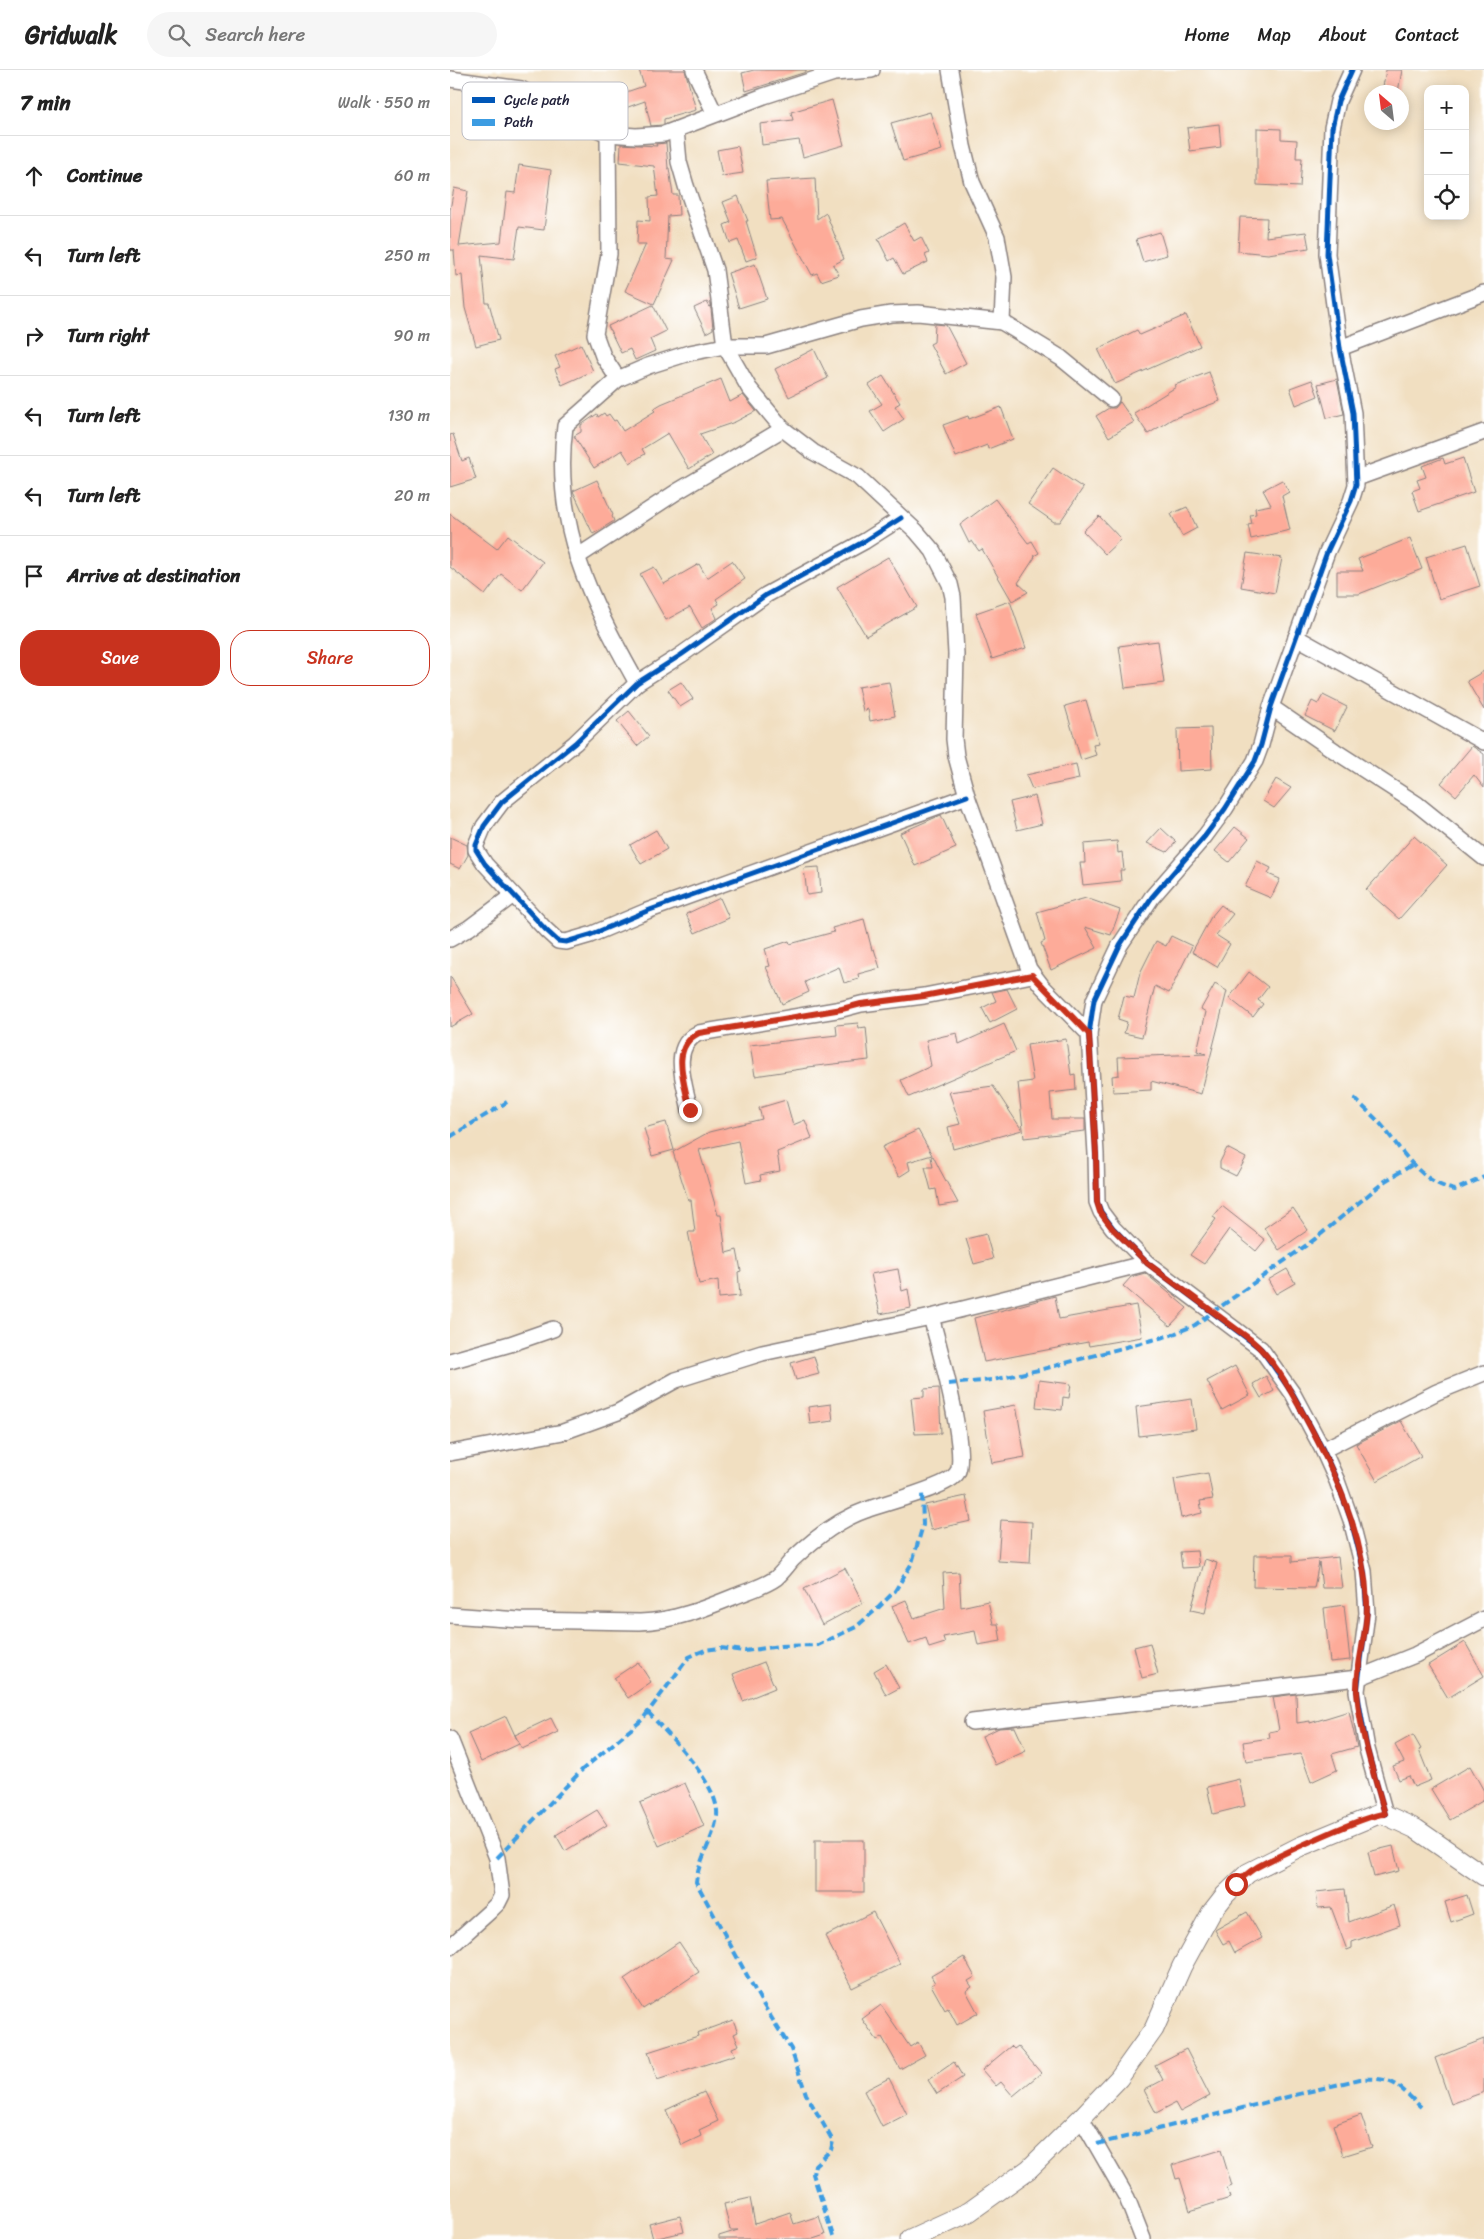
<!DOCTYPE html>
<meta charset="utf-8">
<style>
body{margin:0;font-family:Sriracha,sans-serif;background:#f6f6f6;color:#222}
.controls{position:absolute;right:15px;top:15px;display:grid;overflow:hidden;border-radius:10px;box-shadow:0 2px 12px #0003}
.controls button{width:45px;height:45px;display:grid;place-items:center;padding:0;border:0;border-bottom:1px solid #e0e0e0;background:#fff;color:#222;font:25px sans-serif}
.compass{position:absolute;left:914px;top:15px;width:45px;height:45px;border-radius:50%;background:#fff;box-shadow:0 2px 12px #0003;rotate:332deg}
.stop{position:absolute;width:15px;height:15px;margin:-11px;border:4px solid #c8321e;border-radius:50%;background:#fff}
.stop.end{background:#c8321e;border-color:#fff;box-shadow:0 1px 5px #0008}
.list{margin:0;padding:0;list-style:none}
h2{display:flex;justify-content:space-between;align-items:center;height:65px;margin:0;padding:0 20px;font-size:21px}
h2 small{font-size:16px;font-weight:400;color:#767676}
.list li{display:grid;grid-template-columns:32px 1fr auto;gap:15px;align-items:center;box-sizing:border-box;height:80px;padding:0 20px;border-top:1px solid #e0e0e0}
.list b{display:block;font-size:19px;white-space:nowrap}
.list em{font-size:16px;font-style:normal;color:#767676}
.actions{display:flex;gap:10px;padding:15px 20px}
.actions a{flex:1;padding:11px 0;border:1px solid #c8321e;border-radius:20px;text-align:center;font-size:18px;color:#c8321e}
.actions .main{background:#c8321e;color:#fff}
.icon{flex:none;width:28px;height:28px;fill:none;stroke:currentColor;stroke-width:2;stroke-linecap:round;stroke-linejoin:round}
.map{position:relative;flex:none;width:1034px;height:2169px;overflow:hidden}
header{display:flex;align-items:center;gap:30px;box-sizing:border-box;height:70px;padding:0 25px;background:#fff;border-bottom:1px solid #e0e0e0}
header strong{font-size:24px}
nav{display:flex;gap:28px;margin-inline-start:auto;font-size:18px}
.search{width:350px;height:45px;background:#f6f6f6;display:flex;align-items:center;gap:12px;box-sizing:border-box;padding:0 18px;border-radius:28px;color:#767676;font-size:19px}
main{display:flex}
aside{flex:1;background:#fff}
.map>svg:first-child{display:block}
.building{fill:#fdab99}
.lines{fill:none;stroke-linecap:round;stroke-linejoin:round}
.minor-casing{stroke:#8a807e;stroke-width:18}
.tertiary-casing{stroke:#8a807e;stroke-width:21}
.minor{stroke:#fff;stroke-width:15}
.tertiary{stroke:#fff;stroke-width:19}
.quiet{stroke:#3c9ce2;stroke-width:4;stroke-dasharray:8 4;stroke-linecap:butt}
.cycleway-casing{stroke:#fff;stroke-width:8}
.cycleway{stroke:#0057b8;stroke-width:5}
.route{stroke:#c8321e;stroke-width:6}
.key{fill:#fff;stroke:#bdbdc4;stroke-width:1}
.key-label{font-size:14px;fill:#22223b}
</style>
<header>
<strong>Gridwalk</strong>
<div class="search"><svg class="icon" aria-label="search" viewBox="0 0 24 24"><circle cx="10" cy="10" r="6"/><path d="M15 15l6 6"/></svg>Search here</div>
<nav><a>Home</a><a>Map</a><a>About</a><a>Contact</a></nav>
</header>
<main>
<aside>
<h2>7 min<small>Walk · 550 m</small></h2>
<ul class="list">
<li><svg class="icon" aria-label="ahead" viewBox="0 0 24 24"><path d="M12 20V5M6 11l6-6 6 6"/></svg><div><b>Continue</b></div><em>60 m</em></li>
<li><svg class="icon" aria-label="left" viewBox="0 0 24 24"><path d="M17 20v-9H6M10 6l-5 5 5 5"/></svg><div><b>Turn left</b></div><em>250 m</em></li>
<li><svg class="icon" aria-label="right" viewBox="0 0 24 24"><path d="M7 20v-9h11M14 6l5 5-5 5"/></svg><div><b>Turn right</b></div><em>90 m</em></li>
<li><svg class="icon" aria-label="left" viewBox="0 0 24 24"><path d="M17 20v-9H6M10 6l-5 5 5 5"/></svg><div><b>Turn left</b></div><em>130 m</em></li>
<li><svg class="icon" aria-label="left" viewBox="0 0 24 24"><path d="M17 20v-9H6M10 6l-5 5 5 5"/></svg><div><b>Turn left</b></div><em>20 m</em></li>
<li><svg class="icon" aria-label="arrive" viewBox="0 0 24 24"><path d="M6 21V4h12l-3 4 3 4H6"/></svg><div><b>Arrive at destination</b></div></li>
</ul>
<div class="actions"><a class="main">Save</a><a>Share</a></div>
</aside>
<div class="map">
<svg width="1034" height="2169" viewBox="0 0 1034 2169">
<rect width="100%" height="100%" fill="#fff"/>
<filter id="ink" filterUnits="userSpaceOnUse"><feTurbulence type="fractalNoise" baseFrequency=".02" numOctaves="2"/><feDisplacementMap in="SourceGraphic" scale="10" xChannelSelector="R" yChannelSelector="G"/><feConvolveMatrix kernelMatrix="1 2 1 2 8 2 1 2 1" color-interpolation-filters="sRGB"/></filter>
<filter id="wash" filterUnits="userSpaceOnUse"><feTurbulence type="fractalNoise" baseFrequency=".0096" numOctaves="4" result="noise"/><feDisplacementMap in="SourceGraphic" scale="20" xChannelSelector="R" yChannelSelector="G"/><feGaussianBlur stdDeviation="1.12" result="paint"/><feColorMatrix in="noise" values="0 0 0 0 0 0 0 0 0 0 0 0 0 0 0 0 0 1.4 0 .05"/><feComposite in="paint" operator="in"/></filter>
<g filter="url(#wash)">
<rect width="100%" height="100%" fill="#f1dfc1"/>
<g id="blocks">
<g class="building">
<path d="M189 0H235L246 40 214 49V54L212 55 201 56 195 31 147 48 141 34 194 16Z"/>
<path d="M304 0H356V2L296 21 292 3Z"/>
<path d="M936 0H952L948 22H932Z"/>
<path d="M382 30 394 75 353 87 349 70 312 75 310 54 343 50 341 42Z"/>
<path d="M480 42 492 80 453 91 441 53Z"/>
<path d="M769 54 771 77 740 81 737 58Z"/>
<path d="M807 58 831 59V69L847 70 846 88H852L850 117 807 115Z"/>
<path d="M216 73 218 98H219L223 125H228L229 145 218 146 216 189 224 190 204 234 175 221 196 174H187L188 150 200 151 199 127 208 126 204 96 170 92 171 74 207 76 206 74Z"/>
<path d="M288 76 293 103 272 106 267 80Z"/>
<path d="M69 95 101 100 94 160 69 157 64 189 31 185 36 233H39L49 270 26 276 15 238 12 205 6 206 4 180H0V140L4 118 18 121 9 176 51 172 57 122 65 123Z"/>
<path d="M365 108 367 149 376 143 394 189 383 195 389 205 371 211 367 203 362 205 332 149 320 150 316 111Z"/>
<path d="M288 126 298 151H296L307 187 296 191 288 170 280 173 274 155 281 152 273 132Z"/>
<path d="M790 147 817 148 816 167 856 162 859 178 818 184 788 181Z"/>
<path d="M454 153 464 171 471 167 479 183 475 185 478 192 453 204 444 188 439 191 428 169Z"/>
<path d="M710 162 717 185 693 192 686 169Z"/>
<path d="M305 194 317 229 289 238 278 203Z"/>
<path d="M257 232 261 239 263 259 256 263 244 238Z"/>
<path d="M203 235 216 261 200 269 205 281 185 290 180 279 171 283 158 256Z"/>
<path d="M736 245 750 276 665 314 648 279 687 260 690 265Z"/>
<path d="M485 254 496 255 516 293 496 304 480 274 484 272Z"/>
<path d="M131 274 143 301 112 315 105 299 110 297 105 286Z"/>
<path d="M364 279 378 308 339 327 325 299Z"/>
<path d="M759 302 770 331 722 349 698 364 684 343 726 317 725 315Z"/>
<path d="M433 306 450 333 445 336 454 349 434 362 420 341 432 334 419 315Z"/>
<path d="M271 309 280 332 293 325 306 341 285 352 250 364 262 385 239 399 218 363 192 379 195 384 180 393 172 380 144 398 124 366 131 362V355L147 344 148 347 154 343 156 346 159 344 164 351 166 350 173 361 205 341 203 339 211 334Z"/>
<path d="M887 309 894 344 877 348 868 314Z"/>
<path d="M862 310 868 326 846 335 840 318Z"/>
<path d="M670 332 684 352 659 367 646 346 659 338H665Z"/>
<path d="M551 337 563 369 538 379 537 375 506 387 493 355 518 346 519 349Z"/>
<path d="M3 364 12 391 19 388 26 409 0 417V365Z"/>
<path d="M993 388 995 394 1013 388 1024 422 969 441 962 421 970 418 967 410 976 407 972 396Z"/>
<path d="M603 398 633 418 610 452H604L578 434Z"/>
<path d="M147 410 163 445 162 446 164 451 143 464 123 421Z"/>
<path d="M832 410 839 422 832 426 840 460 801 469 798 455 802 454 800 445 806 444 805 438 821 435 813 420Z"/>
<path d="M545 429 578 473 582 471 589 483 584 486 585 487 568 513 578 522 562 531 532 479 529 481 522 471 519 473 510 455Z"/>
<path d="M737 437 747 458 732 466 721 444Z"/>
<path d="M0 444 47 479 58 465 93 492 72 520 51 504 35 525 0 497Z"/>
<path d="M649 446 671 469 655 484 633 461Z"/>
<path d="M960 468 972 499 909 524H887V501H913L908 489Z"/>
<path d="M1017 474 1030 516 989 529 976 487Z"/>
<path d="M797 483 832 488 825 523 791 517Z"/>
<path d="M438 487 467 537 416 566 387 517Z"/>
<path d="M282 491 295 509 266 529 269 534 262 538 267 548 252 558 240 537 216 550 190 504 204 497 214 514 249 494 257 508Z"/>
<path d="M560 531 576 578 542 589 526 543Z"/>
<path d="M708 571 714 613 675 618 669 576Z"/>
<path d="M1034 601V640L1017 611Z"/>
<path d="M231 612 243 629 230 637 218 620Z"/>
<path d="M439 612 445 646 420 651 418 639 413 641 408 617Z"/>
<path d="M873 625 897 637 885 661 855 646 862 631 868 634Z"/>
<path d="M636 630 649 674 643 675 646 685 631 690 615 636Z"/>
<path d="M179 641 199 666 187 676 167 651Z"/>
<path d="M761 658 762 699 728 701 727 659Z"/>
<path d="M1022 676 1034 684V718L1024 705 1006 726 991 713Z"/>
<path d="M626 694 629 709 582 719 576 705Z"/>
<path d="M826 709 841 718 824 738 813 731Z"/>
<path d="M585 726 592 754 567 760 560 732Z"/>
<path d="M491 745 506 778 465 796 450 763Z"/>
<path d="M785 757 799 768 779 792 765 781Z"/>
<path d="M711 758 726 772 717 782 697 773Z"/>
<path d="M206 760 217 779 191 794 180 775Z"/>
<path d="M964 766 997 795 949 849 916 820Z"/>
<path d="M0 767 17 775 18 785 10 799 0 794Z"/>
<path d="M667 771 668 783 672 782 674 800H670L671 811 633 815 630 793H635L634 774Z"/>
<path d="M807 791 821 798 818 804 830 809 821 828 795 817Z"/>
<path d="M369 797 371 823 357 825 354 798Z"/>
<path d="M270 828 279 848 245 863 236 844Z"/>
<path d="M636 828 670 840 661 865 635 857 647 878 601 900 591 873 595 871 587 842Z"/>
<path d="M771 835 783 844 766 865 780 874 767 897 742 882 761 847Z"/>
<path d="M414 849 422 880 424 879 430 898 408 904 409 909 394 913 389 897 355 912 359 922 332 934 316 897 320 896 315 879 339 871 340 874 384 862 382 858Z"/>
<path d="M721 866 742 876 719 923 705 916 692 967 674 963 677 952 668 949 674 926 684 928 690 903 706 871 716 876Z"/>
<path d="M799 902 818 917 808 930 813 934 803 947 779 928Z"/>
<path d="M0 906 23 944 0 957Z"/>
<path d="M765 914 777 921 751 1024 701 1011V1020L663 1022 662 1006 669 1005 668 987 756 984 747 981 756 942 751 939Z"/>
<path d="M557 919 567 939 540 953 532 938 546 931 542 922Z"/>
<path d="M408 953 409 958 416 957 419 990 358 997V998L305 1006 300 975 387 965 386 955Z"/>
<path d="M554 954 566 981 459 1027 451 1010 481 996 476 970 507 963 509 974Z"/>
<path d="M616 969 621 1005 625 1004 626 1020 600 1023 602 1049H635V1061L574 1068 568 1013 583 1011 577 975Z"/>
<path d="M543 1016 572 1060 503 1079 498 1057 510 1054 499 1022Z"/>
<path d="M336 1030 343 1055 355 1050 362 1068 327 1082 330 1101 310 1105 311 1110 296 1113 288 1071 249 1080 268 1145H271L276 1183 287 1180 291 1201 288 1202 290 1226 269 1228 268 1210 249 1214 238 1162H245L241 1130H238L223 1082 259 1062 312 1049 309 1038Z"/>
<path d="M216 1052 224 1080 202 1086 194 1058Z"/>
<path d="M468 1060 482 1085 458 1092 460 1100 449 1107 432 1077Z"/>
<path d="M777 1078 796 1088 786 1106 770 1098V1092Z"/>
<path d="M483 1086 490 1100 508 1133 489 1136 486 1119 481 1120 475 1097H483L481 1087Z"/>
<path d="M772 1136 815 1170 806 1181 779 1159 754 1194 740 1185 766 1149 763 1147Z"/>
<path d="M843 1138 858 1160 829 1180 814 1158Z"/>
<path d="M536 1164 543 1189 524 1194 516 1169Z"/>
<path d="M448 1199 452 1221 458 1219 461 1238 430 1244 421 1204Z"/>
<path d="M837 1199 845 1213 826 1224 818 1210Z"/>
<path d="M695 1203 737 1238 720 1256 673 1216 681 1207Z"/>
<path d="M605 1226 609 1249 686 1235 692 1267 639 1276 638 1272 534 1292 524 1248Z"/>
<path d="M364 1286 369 1304 346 1310 341 1293Z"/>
<path d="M785 1296 800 1325 772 1340 757 1311Z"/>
<path d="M816 1306 824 1321 811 1328 803 1314Z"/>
<path d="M589 1310 621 1314 619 1328 613 1327 612 1340 586 1337Z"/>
<path d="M489 1318 491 1363 465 1364 461 1328 474 1327V1319Z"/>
<path d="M742 1329 746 1359 689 1366 686 1337Z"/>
<path d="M381 1334 383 1351 360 1354 358 1337Z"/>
<path d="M566 1335 575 1387 542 1393 533 1341Z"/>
<path d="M951 1351 971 1386 927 1411 906 1374Z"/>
<path d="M758 1403 763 1429 750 1431 752 1443 731 1448 724 1409Z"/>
<path d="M516 1426 521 1451 481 1460 475 1435Z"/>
<path d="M551 1450 582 1452 580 1493 548 1491Z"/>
<path d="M747 1481 749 1497 732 1498 730 1482Z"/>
<path d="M804 1485H842V1492L888 1487 892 1518H872L869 1492 864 1518 803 1517Z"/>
<path d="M755 1489 767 1493 755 1543 741 1540Z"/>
<path d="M395 1498 413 1533 372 1555 354 1519Z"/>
<path d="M509 1502 511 1537 538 1531 543 1554H548L551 1571 528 1575 525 1561 493 1567 495 1573 479 1578 476 1568 459 1574 442 1536 456 1530 464 1548 495 1538 493 1503Z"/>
<path d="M894 1535 900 1590 880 1592 874 1538Z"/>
<path d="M1015 1572 1034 1606 998 1628 978 1595Z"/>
<path d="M700 1573 708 1604 692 1608 684 1577Z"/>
<path d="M188 1592 201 1612 178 1628 164 1608Z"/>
<path d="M314 1592 325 1618 293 1631 283 1604Z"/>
<path d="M436 1594 449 1618 436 1625 424 1601Z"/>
<path d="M846 1624 847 1653 860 1651V1653L899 1641 907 1677 882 1684 887 1700 861 1712 851 1684 796 1692 793 1672 820 1668 819 1662 829 1660 823 1627Z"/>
<path d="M56 1646 69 1674 31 1692 18 1663Z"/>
<path d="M101 1648 108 1662 72 1679 65 1665Z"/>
<path d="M565 1657 576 1681 545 1695 532 1666 549 1658Z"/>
<path d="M963 1665 971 1679 969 1680 981 1710 964 1717 959 1706 949 1710 943 1696 954 1692 945 1675Z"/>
<path d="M1020 1696 1034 1721V1730L1000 1750 981 1719Z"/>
<path d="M789 1709 795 1736 763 1744 757 1717Z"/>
<path d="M235 1713 254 1756 209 1776 190 1733Z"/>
<path d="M147 1740 157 1755 115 1781 106 1765Z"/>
<rect x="365" y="1770" width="49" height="52"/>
<path d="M943 1776 949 1801 924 1807 918 1782Z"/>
<path d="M895 1819 899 1852 944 1835 950 1855 902 1872V1878L897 1880 881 1837 868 1838 866 1822Z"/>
<path d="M1017 1825 1023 1844 1001 1852 995 1832Z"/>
<path d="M423 1842 450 1894 402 1918 375 1866Z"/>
<path d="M797 1842 812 1868 785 1883 779 1871 773 1874 765 1860Z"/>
<path d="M229 1872 249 1902 193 1939 174 1909Z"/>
<path d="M514 1887 525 1907 518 1911 522 1917 516 1921 528 1943 507 1955 498 1938 495 1940 481 1915 485 1913 481 1906Z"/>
<path d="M431 1935 460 1977 468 1972 475 1985 450 1999 432 1967 427 1970 412 1949Z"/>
<path d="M283 1950 288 1962 284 1964 289 1975 282 1978 285 1985 207 2010 198 1982 248 1966 247 1963Z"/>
<path d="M1034 1969V2022L1001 2034 985 1988Z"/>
<path d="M561 1976 564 1979 568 1976 591 2003 563 2026 551 2012 546 2016 532 2000Z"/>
<path d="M736 1979 760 2026 730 2042 725 2033 706 2043 694 2020 713 2010 705 1995Z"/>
<path d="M504 1992 513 2007 487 2024 478 2010Z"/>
<path d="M439 2008 457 2044 432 2057 414 2021Z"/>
<path d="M254 2022 268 2051 249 2060 251 2066 232 2075 216 2040Z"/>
<path d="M911 2045 922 2077 893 2086 883 2055Z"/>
<path d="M771 2080 782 2116 777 2118 780 2128 740 2141 730 2108 726 2109 722 2095Z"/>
<path d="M300 2128 305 2154 340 2142 344 2154 369 2146 375 2165 363 2169H269V2166L288 2160H280L274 2134Z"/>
<path d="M230 2146 234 2162 203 2169 199 2154Z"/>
</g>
</g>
</g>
<g filter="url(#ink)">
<use href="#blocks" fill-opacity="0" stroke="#8a807e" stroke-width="1"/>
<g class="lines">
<g class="minor-casing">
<g id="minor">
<path d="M244 0 265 44"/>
<path d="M902 0 888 31 882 58 877 184 890 278 903 343 906 415 901 431 877 482 821 637 811 675 805 691 775 739 755 766 702 827 670 875 644 930 639 964 646 1084 647 1132 651 1142 663 1158 697 1193 811 1279 843 1324 873 1380 887 1411 901 1450 914 1501 917 1543 907 1621 917 1679 935 1744"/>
<path d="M0 9 71 19 118 46 158 64 186 66 214 64 314 26 384 3 422 0"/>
<path d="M226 60 229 92 236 116 265 200 275 276 299 318 333 359 363 382 408 407 466 461 483 481 500 514 503 527 506 584 504 669 506 686 517 726 579 899 592 916 639 964"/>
<path d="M158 64 159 184 145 264 153 286 168 309"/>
<path d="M552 252 611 288 661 329"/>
<path d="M890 278 1034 223"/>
<path d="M907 408 1034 362"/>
<path d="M451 448 415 471 316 525 231 585 187 613 125 673 52 732 34 756 26 775V780L35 794 96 860 108 871 116 872 140 865 197 841 517 726"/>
<path d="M127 487 228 421 333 359"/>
<path d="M846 567 1034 672"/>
<path d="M187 613C140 529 102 455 115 356L168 309 198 296 239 283 275 276H316L411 249 441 244 468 243 552 252 554 207 547 167 522 112 513 76 500 0"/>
<path d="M821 637 885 681 967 734 1034 788"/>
<path d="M0 869 19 858 63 825"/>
<path d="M240 1040C235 1015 219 976 249 963L392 939 411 934 474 926 582 905"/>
<path d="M0 1291 60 1274 103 1259"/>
<path d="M873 1380 987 1322 1034 1303"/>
<path d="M0 1383 113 1362 168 1342 226 1310 312 1283 481 1247 697 1193"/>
<path d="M0 1545 70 1550 190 1552C225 1551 256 1538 288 1525 301 1520 315 1516 326 1508 333 1502 338 1494 344 1488 364 1469 390 1449 416 1440 434 1433 499 1417 507 1403 519 1384 488 1272 481 1247"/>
<path d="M522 1652 908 1608 965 1585 1034 1549"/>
<path d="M0 1669 47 1788 52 1825 48 1833 39 1842 0 1877"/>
<path d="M631 2048 677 2128 693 2169"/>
</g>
</g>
<g class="tertiary-casing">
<path id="tertiary" d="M460 2169 519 2142 579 2099 631 2048 669 2008 704 1959 732 1896 761 1843 775 1825 798 1803 849 1777 931 1743 966 1759 1034 1806"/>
</g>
<use href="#minor" class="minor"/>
<use href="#tertiary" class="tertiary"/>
<g class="quiet">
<path d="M904 1028C914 1038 925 1047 934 1058 954 1084 971 1112 1005 1120L1034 1107"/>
<path d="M0 1067 57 1032"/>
<path d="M498 1314 543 1310 593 1299 721 1265 745 1255 865 1169 935 1111 962 1095"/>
<path d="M198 1642C218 1665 270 1714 267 1746 264 1769 249 1788 246 1812L311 1931 341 1979 356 2024 383 2071 381 2080 365 2095 363 2104 384 2169"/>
<path d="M47 1788 133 1699 192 1650 239 1587 255 1580 271 1578 295 1581 330 1576 368 1575 406 1557 429 1537 445 1521 462 1493 473 1455 472 1422"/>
<path d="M647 2074 910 2009C945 2007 947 2015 971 2037"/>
</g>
<g class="cycleway-casing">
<g id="cycleway">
<path d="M902 0 888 31 882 58 877 184 890 278 903 343 906 415 901 431 877 482 821 637 811 675 805 691 775 739 755 766 702 827 670 875 644 930 639 964 646 1084 647 1132 651 1142 663 1158 697 1193 811 1279 843 1324 873 1380 887 1411 901 1450 914 1501 917 1543 907 1621 917 1679 935 1744"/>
<path d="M451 448 415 471 316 525 231 585 187 613 125 673 52 732 34 756 26 775V780L35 794 96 860 108 871 116 872 140 865 197 841 517 726"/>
</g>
</g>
<use href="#cycleway" class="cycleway"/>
</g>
</g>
<g class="lines" filter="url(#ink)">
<path class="route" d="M240 1040C235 1014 219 977 249 963L392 939 411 934 474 926 582 905 639 964 646 1084 647 1132 650 1142 662 1158 697 1193 801 1270C825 1290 840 1320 855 1347 886 1404 914 1466 917 1532 918 1562 906 1592 907 1622 910 1663 924 1704 935 1744 918 1743 826 1787 807 1797 798 1802 792 1808 786 1814"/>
</g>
<rect x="12" y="12" width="166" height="58" rx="8" class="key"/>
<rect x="22" y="27" width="23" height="6" fill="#0057b8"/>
<rect x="22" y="49" width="23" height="7" fill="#3c9ce2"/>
<g class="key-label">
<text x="54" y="35">Cycle path</text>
<text x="54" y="57">Path</text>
</g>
</svg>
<div class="controls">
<button>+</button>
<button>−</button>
<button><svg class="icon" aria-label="locate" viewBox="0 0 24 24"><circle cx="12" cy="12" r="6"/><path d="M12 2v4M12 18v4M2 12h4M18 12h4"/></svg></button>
</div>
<svg class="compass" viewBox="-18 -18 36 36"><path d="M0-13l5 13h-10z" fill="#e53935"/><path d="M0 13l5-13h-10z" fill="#767676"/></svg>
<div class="stop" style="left:786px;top:1814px"></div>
<div class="stop end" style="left:240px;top:1040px"></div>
</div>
</main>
